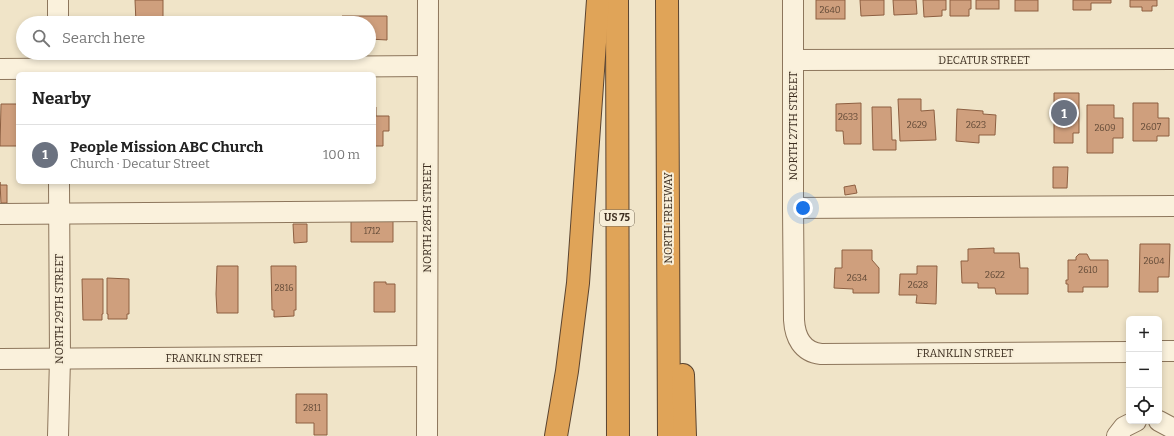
<!DOCTYPE html>
<meta charset="utf-8">
<style>
body{margin:0;font-family:Bitter,serif;background:#f2f2f2;color:#222}
.controls{position:absolute;right:12px;bottom:12px;display:grid;overflow:hidden;border-radius:6px;box-shadow:0 2px 6px #0003}
.controls button{width:36px;height:36px;display:grid;place-items:center;padding:0;border:0;border-bottom:1px solid #e0e0e0;background:#fff;color:#222;font:20px sans-serif}
.you{position:absolute;left:803px;top:208px;width:14px;height:14px;margin:-10px;border:3px solid #fff;border-radius:50%;background:#1a73e8;box-shadow:0 0 0 6px #1a73e833}
.badge{display:grid;place-items:center;width:26px;height:26px;border-radius:50%;background:#9e2a2b;color:#fff;font-size:13px;font-weight:700}
.pin{position:absolute;translate:-50% -50%;border:2px solid #fff;box-shadow:0 1px 4px #0006}
.list{margin:0;padding:0;list-style:none}
h2{display:flex;justify-content:space-between;align-items:center;height:52px;margin:0;padding:0 16px;font-size:17px}
h2 small{font-size:13px;font-weight:400;color:#767676}
.list li{display:grid;grid-template-columns:26px 1fr auto;gap:12px;align-items:center;box-sizing:border-box;height:60px;padding:0 16px;border-top:1px solid #e0e0e0}
.list b{display:block;font-size:15px;white-space:nowrap}
.list p{margin:0;font-size:13px;white-space:nowrap;color:#767676}
.list em{font-size:13px;font-style:normal;color:#767676}
.icon{flex:none;width:22px;height:22px;fill:none;stroke:currentColor;stroke-width:2;stroke-linecap:round;stroke-linejoin:round}
.map{position:relative;flex:none;width:1174px;height:436px;overflow:hidden}
.search{position:absolute;background:#fff;box-shadow:0 2px 6px #0003;left:16px;top:16px;width:360px;height:44px;display:flex;align-items:center;gap:10px;box-sizing:border-box;padding:0 14px;border-radius:22px;color:#767676;font-size:15px}
.panel{position:absolute;background:#fff;box-shadow:0 2px 6px #0003;left:16px;top:72px;width:360px;height:112px;border-radius:6px}
.map>svg:first-child{display:block}
.building{fill:#cf9f7d;stroke:#8d5f41}
.lines{fill:none;stroke-linecap:round;stroke-linejoin:round}
.minor-casing{stroke:#8d765c;stroke-width:22}
.highway-casing{stroke:#5b4430;stroke-width:24}
.minor{stroke:#faf1dc;stroke-width:20}
.highway{stroke:#e0a458;stroke-width:22}
.labels{text-anchor:middle;dominant-baseline:central;stroke-width:4;stroke-linejoin:round;paint-order:stroke}
.number-label{font-size:9px;fill:#624a37}
.shield{fill:#f7eed8;stroke:#756857;stroke-width:1}
.shield-label{font-size:10px;font-weight:bold;fill:#3d2e20}
.street-label{font-size:11px;fill:#3d2e20;stroke:#f7eed8}
</style>
<div class="map">
<svg width="1174" height="436" viewBox="0 0 1174 436">
<rect width="100%" height="100%" fill="#f0e4c8"/>
<g class="building">
<path d="M135 0H163V23H136Z"/>
<rect x="816" y="0" width="29" height="19"/>
<path d="M860 0H884V15L861 16Z"/>
<path d="M893 0H916L917 14 894 15Z"/>
<path d="M923 0H946V10H942V16L924 17Z"/>
<path d="M950 0H971V9H969V16H950Z"/>
<rect x="976" y="0" width="23" height="9"/>
<rect x="1015" y="0" width="23" height="11"/>
<path d="M1073 0H1111V3H1091V10H1073Z"/>
<path d="M1130 0H1157V6H1152V11H1142V7H1130Z"/>
<path d="M342 16H387V40L369 39V23H342Z"/>
<path d="M1054 93H1079V133H1073V143H1054Z"/>
<path d="M898 99H921V111L934 110 936 140 900 141Z"/>
<path d="M861 103V144H844L843 131H836V104Z"/>
<path d="M1133 103H1158V118H1169V136H1157V141H1133Z"/>
<path d="M1 104H18V146H0Z"/>
<path d="M1087 105H1114V118H1123V138H1113V153H1087Z"/>
<path d="M374 107H376V116H389V131H383V146H374Z"/>
<path d="M872 107H891L892 140H896V150H873Z"/>
<path d="M957 109 983 111V114L996 115 995 135H979V143L956 141Z"/>
<path d="M1053 167H1068L1067 188H1053Z"/>
<path d="M0 182V185H7V203H1V204Z"/>
<path d="M855 185 857 193 845 195 844 187Z"/>
<path d="M351 219 393 220V242H351Z"/>
<path d="M293 224H307V242L294 243Z"/>
<path d="M1140 244H1170L1169 277H1158V292H1139Z"/>
<path d="M994 248V253H1019L1020 268H1028V294H996L995 288H978V283H962L961 261H968V249Z"/>
<path d="M842 250H872V260L879 268V293H853V289L834 288 835 268H842Z"/>
<path d="M1079 254H1087L1090 260H1108V287H1083V292H1068V284H1066V280H1068V260H1076V257Z"/>
<path d="M217 266H238V313H217L216 294Z"/>
<path d="M271 266H296V310H294V316L274 317V310H272Z"/>
<path d="M917 266H937L936 304 916 303 917 295H899L900 274H917Z"/>
<path d="M107 278 129 279V314H127V319H108V314H107Z"/>
<path d="M82 279H103V314H102V320H83Z"/>
<path d="M374 282H386V284H395V312H374Z"/>
<path d="M296 394H327V435H314V423H296Z"/>
</g>
<g class="lines">
<g class="minor-casing">
<g id="minor">
<path d="M793 0V208L794 320C795 337 802 352 821 354L1129 352"/>
<path d="M58 23V0"/>
<path d="M793 60 1174 59"/>
<path d="M0 69 427 66"/>
<path d="M793 208 1174 206"/>
<path d="M0 214 427 211"/>
<path d="M1159 351H1174"/>
<path d="M0 359 427 356"/>
<path d="M1159 421 1174 429"/>
<path d="M58 436 60 359 59 182"/>
<path d="M427 436 428 0"/>
<path d="M1117 436 1124 427 1136 421"/>
</g>
</g>
<g class="highway-casing">
<g id="highway">
<path d="M617 0 618 436"/>
<path d="M667 0 669 436"/>
<path d="M683 375 685 436"/>
<path d="M556 436 567 371 578 283 598 0"/>
</g>
</g>
<use href="#minor" class="minor"/>
<use href="#highway" class="highway"/>
</g>
<g class="labels">
<g class="number-label">
<text x="830" y="10">2640</text>
<text x="848" y="117">2633</text>
<text x="917" y="125">2629</text>
<text x="976" y="125">2623</text>
<text x="1151" y="127">2607</text>
<text x="1105" y="128">2609</text>
<text x="372" y="231">1712</text>
<text x="1154" y="261">2604</text>
<text x="1088" y="270">2610</text>
<text x="995" y="275">2622</text>
<text x="857" y="278">2634</text>
<text x="918" y="285">2628</text>
<text x="284" y="288">2816</text>
<text x="312" y="408">2811</text>
</g>
<rect class="shield" x="600" y="210" width="34" height="16" rx="3"/>
<g class="shield-label">
<text x="617" y="218">US 75</text>
</g>
<g class="street-label">
<text x="984" y="60">DECATUR STREET</text>
<text transform="translate(793 126) rotate(-90)">NORTH 27TH STREET</text>
<text transform="translate(427 218) rotate(-90)">NORTH 28TH STREET</text>
<text transform="translate(668 218) rotate(-90)">NORTH FREEWAY</text>
<text transform="translate(59 309) rotate(-90)">NORTH 29TH STREET</text>
<text x="965" y="353">FRANKLIN STREET</text>
<text x="214" y="358">FRANKLIN STREET</text>
</g>
</g>
</svg>
<div class="controls">
<button>+</button>
<button>−</button>
<button><svg class="icon" aria-label="locate" viewBox="0 0 24 24"><circle cx="12" cy="12" r="6"/><path d="M12 2v4M12 18v4M2 12h4M18 12h4"/></svg></button>
</div>
<div class="you"></div>
<div class="pin badge" style="left:1064px;top:113px;background:#6b7280">1</div>
<div class="search"><svg class="icon" aria-label="search" viewBox="0 0 24 24"><circle cx="10" cy="10" r="6"/><path d="M15 15l6 6"/></svg>Search here</div>
<section class="panel">
<h2>Nearby<small></small></h2>
<ul class="list">
<li><span class="badge" style="background:#6b7280">1</span><div><b>People Mission ABC Church</b><p>Church · Decatur Street</p></div><em>100 m</em></li>
</ul>
</section>
</div>
